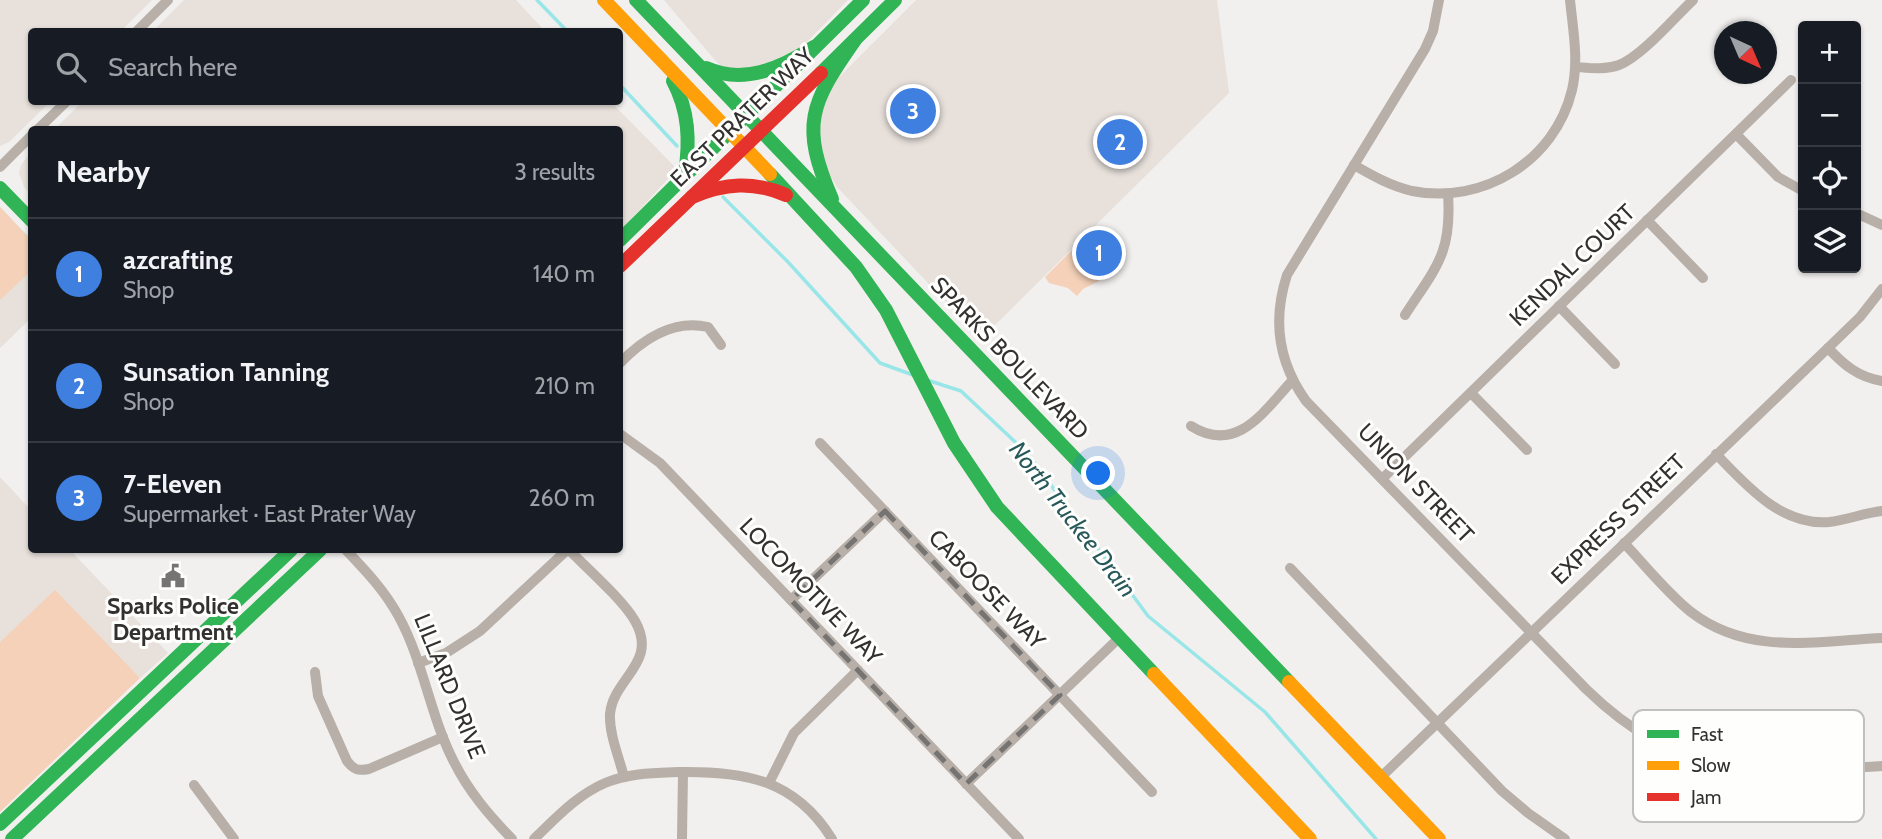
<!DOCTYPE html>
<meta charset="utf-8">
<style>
body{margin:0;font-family:Cabin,sans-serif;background:#20242c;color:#f1f3f6}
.controls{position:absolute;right:21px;top:21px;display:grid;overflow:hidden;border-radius:7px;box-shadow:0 2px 5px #0004}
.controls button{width:63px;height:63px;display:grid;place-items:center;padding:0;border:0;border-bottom:2px solid #363941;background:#171b24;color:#f1f3f6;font:35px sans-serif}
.compass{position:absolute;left:1714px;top:21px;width:63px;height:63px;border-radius:50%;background:#171b24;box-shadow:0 2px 5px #0004;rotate:136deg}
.you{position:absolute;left:1099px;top:474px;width:24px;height:24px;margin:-18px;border:5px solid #fff;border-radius:50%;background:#1a73e8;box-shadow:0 0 0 10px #1a73e833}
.badge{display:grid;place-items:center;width:46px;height:46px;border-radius:50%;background:#767472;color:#fff;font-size:23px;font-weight:700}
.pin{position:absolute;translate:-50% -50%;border:4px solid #fff;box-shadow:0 2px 7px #0006}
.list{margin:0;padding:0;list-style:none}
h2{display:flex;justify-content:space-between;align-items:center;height:91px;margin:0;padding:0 28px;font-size:30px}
h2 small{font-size:23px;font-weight:400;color:#9ea1a6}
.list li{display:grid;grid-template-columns:46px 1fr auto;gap:21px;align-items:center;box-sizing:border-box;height:112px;padding:0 28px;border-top:2px solid #363941}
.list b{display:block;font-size:26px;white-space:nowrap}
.list p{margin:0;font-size:23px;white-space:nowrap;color:#9ea1a6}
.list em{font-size:23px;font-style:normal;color:#9ea1a6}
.icon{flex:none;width:38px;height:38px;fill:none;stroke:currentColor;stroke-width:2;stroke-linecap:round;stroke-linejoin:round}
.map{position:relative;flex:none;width:1882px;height:839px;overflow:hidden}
.search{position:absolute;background:#171b24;box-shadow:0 2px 5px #0004;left:28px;top:28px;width:595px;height:77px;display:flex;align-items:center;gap:18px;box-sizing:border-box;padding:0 24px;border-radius:7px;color:#9ea1a6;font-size:26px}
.panel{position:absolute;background:#171b24;box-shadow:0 2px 5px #0004;left:28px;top:126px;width:595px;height:427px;border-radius:7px}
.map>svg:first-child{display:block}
.built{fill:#e7e0db}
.green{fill:#f4d1b8}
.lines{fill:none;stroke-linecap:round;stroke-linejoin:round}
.stream{stroke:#98e6e7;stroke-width:3.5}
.street{stroke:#b7afa8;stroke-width:10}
.fast{stroke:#30b455;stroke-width:14}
.slow{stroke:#ff9f0a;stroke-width:14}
.jam{stroke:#e5322d;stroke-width:14}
.marked{fill:none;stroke:#767472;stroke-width:5;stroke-dasharray:14 9;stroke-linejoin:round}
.labels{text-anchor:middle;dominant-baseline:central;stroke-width:6;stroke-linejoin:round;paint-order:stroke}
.street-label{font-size:23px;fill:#333130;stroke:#fefefd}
.poi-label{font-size:23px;font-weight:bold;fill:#333130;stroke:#fefefd}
.water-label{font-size:24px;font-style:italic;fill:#28595a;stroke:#fefefd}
.key{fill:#fefefd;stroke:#c1c0c0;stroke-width:2}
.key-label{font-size:19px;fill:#333130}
</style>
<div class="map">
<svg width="1882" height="839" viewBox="0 0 1882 839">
<rect width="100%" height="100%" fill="#f2f0ee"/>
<g class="built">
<path d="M0 0H152L121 31 32 32V102H50L9 142 0 146Z"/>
<path d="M184 0H516L545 31H153Z"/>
<path d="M664 0H848L801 48 758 67 731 71 722 67 714 59Z"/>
<path d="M916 0H1217L1229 93 981 339 837 187 825 167 818 146 819 124 825 100 837 79Z"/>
<path d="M82 102H611L677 169 620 231V130H54Z"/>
<path d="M31 152V195L24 187 19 173 21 165Z"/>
<path d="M0 207 32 240 31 318 0 348Z"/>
<path d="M0 477 31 510 32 550H70L168 653 140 678 55 591 0 642Z"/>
</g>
<g class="green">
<path d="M0 207 31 240 32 270 0 300Z"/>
<path d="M1080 242C1084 255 1078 271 1096 274L1099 281 1083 289 1077 296 1068 288 1049 283 1045 277Z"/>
<path d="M55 590 140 678 0 812V642Z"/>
</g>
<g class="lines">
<g class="stream">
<path d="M537 0 568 32"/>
<path d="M620 85 677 146"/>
<path d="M723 197 788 262 880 363 913 375"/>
<path d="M927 380 961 391 1028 454 1148 616 1265 712 1376 839"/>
</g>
<g class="street">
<path d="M1439 0 1433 31 1425 49 1287 275C1272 321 1278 362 1306 401L1586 689C1682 782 1758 773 1882 766"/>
<path d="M136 32 168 0"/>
<path d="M1576 67C1590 68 1605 70 1619 65 1641 57 1675 17 1693 0"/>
<path d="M37 130 66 102"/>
<path d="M1736 134 1778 177 1803 191"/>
<path d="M1354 165C1373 176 1391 186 1412 191 1483 205 1555 161 1572 90 1579 60 1573 30 1570 0"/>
<path d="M0 167 32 135"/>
<path d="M1856 213 1882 225"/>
<path d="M1647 220 1703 278"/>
<path d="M1559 306 1615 364"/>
<path d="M1405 315C1436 267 1452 254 1448 194"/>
<path d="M1828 348C1844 365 1858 377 1882 381"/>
<path d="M620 363C643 339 674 319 708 327L721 345"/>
<path d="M1471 393 1527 450"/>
<path d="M1191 426C1237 455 1264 411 1292 381"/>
<path d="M620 434 660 463 1019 839"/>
<path d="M820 443 1152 792"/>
<path d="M1716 454C1746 485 1781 526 1829 522 1847 520 1864 513 1882 511"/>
<path d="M1382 479 1791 80"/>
<path d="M1624 543C1645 565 1666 592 1691 612 1748 656 1815 641 1882 638"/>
<path d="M346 550C366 571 385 591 399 617 424 663 430 716 454 762 469 792 489 815 512 839"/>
<path d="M569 550C587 568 623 600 635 621 659 663 613 678 610 714 609 734 619 757 624 777"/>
<path d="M1290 568 1502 791 1528 813 1565 839"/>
<path d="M791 600 885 511"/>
<path d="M418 663 446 653 480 631 567 550"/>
<path d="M315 672 318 696 347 761C354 770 358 771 369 769L443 737"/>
<path d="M1381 777 1828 348 1860 317 1882 289"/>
<path d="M769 783 794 733 858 670"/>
<path d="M966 784 1119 638"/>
<path d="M194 785 234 839"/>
<path d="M534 839C556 818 577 795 605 783 629 773 654 773 679 772 744 771 795 779 832 839"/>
<path d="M682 839 683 772"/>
</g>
<g class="fast">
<path d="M636 0 1289 682"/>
<path d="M706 68C744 85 781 68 814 47"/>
<path d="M821 73 895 0"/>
<path d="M673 81C689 111 690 141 685 174"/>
<path d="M770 174 856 267 886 310 954 443 997 507 1154 674"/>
<path d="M0 188 32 221"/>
<path d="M832 199C800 125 810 104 855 40"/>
<path d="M620 240 863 0"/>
<path d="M0 824 291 550"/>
<path d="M12 839 320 550"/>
</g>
<g class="slow">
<path d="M604 0 770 174"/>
<path d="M1154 674 1310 839"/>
<path d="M1289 682 1439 839"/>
</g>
<g class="jam">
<path d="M692 197C725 183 753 181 786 195"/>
<path d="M620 266 821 73"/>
</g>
</g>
<path class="marked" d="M885 511 1060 695 966 784 791 600Z"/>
<defs>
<g id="civic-bare" transform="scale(1.89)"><path d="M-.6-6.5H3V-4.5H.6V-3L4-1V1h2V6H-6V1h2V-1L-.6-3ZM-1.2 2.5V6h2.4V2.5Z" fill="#767472" stroke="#fefefd" stroke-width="2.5" paint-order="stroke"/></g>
</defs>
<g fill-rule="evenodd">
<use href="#civic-bare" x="173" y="576"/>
</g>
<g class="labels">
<g class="street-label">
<text transform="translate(742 117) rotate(-44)">EAST PRATER WAY</text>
<text transform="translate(1572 265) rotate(-44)">KENDAL COURT</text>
<text transform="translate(1010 358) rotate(46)">SPARKS BOULEVARD</text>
<text transform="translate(1416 483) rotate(46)">UNION STREET</text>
<text transform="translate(1618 519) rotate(-44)">EXPRESS STREET</text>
<text transform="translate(987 589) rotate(46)">CABOOSE WAY</text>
<text transform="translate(811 591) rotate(46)">LOCOMOTIVE WAY</text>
<text transform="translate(450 686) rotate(68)">LILLARD DRIVE</text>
</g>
<g class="poi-label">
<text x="173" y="606">Sparks Police<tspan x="173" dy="26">Department</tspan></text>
</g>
<g class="water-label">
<text transform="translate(1073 519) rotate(52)">North Truckee Drain</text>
</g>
</g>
<rect x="1633" y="710" width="231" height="112" rx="10" class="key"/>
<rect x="1647" y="730" width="32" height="8" fill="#30b455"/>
<rect x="1647" y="761" width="32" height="9" fill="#ff9f0a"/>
<rect x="1647" y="793" width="32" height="8" fill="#e5322d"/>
<g class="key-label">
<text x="1691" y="741">Fast</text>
<text x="1691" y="772">Slow</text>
<text x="1691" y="804">Jam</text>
</g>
</svg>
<div class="controls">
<button>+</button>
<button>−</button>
<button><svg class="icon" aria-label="locate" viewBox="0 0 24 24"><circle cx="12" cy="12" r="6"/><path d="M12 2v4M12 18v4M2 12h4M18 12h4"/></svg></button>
<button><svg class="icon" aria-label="layers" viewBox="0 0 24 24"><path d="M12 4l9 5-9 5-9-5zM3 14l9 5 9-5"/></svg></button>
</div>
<svg class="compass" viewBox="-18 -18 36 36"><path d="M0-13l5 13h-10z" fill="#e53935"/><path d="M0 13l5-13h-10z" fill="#9ea1a6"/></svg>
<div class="you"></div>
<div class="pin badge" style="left:1099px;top:253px;background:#3f7fe0">1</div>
<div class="pin badge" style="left:1120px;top:142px;background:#3f7fe0">2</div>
<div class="pin badge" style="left:913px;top:111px;background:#3f7fe0">3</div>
<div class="search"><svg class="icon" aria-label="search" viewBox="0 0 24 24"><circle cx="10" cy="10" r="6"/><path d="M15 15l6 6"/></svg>Search here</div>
<section class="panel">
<h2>Nearby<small>3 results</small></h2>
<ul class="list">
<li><span class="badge" style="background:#3f7fe0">1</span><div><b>azcrafting</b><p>Shop</p></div><em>140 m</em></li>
<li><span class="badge" style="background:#3f7fe0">2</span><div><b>Sunsation Tanning</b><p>Shop</p></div><em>210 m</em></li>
<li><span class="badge" style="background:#3f7fe0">3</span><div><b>7-Eleven</b><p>Supermarket · East Prater Way</p></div><em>260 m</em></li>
</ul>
</section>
</div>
